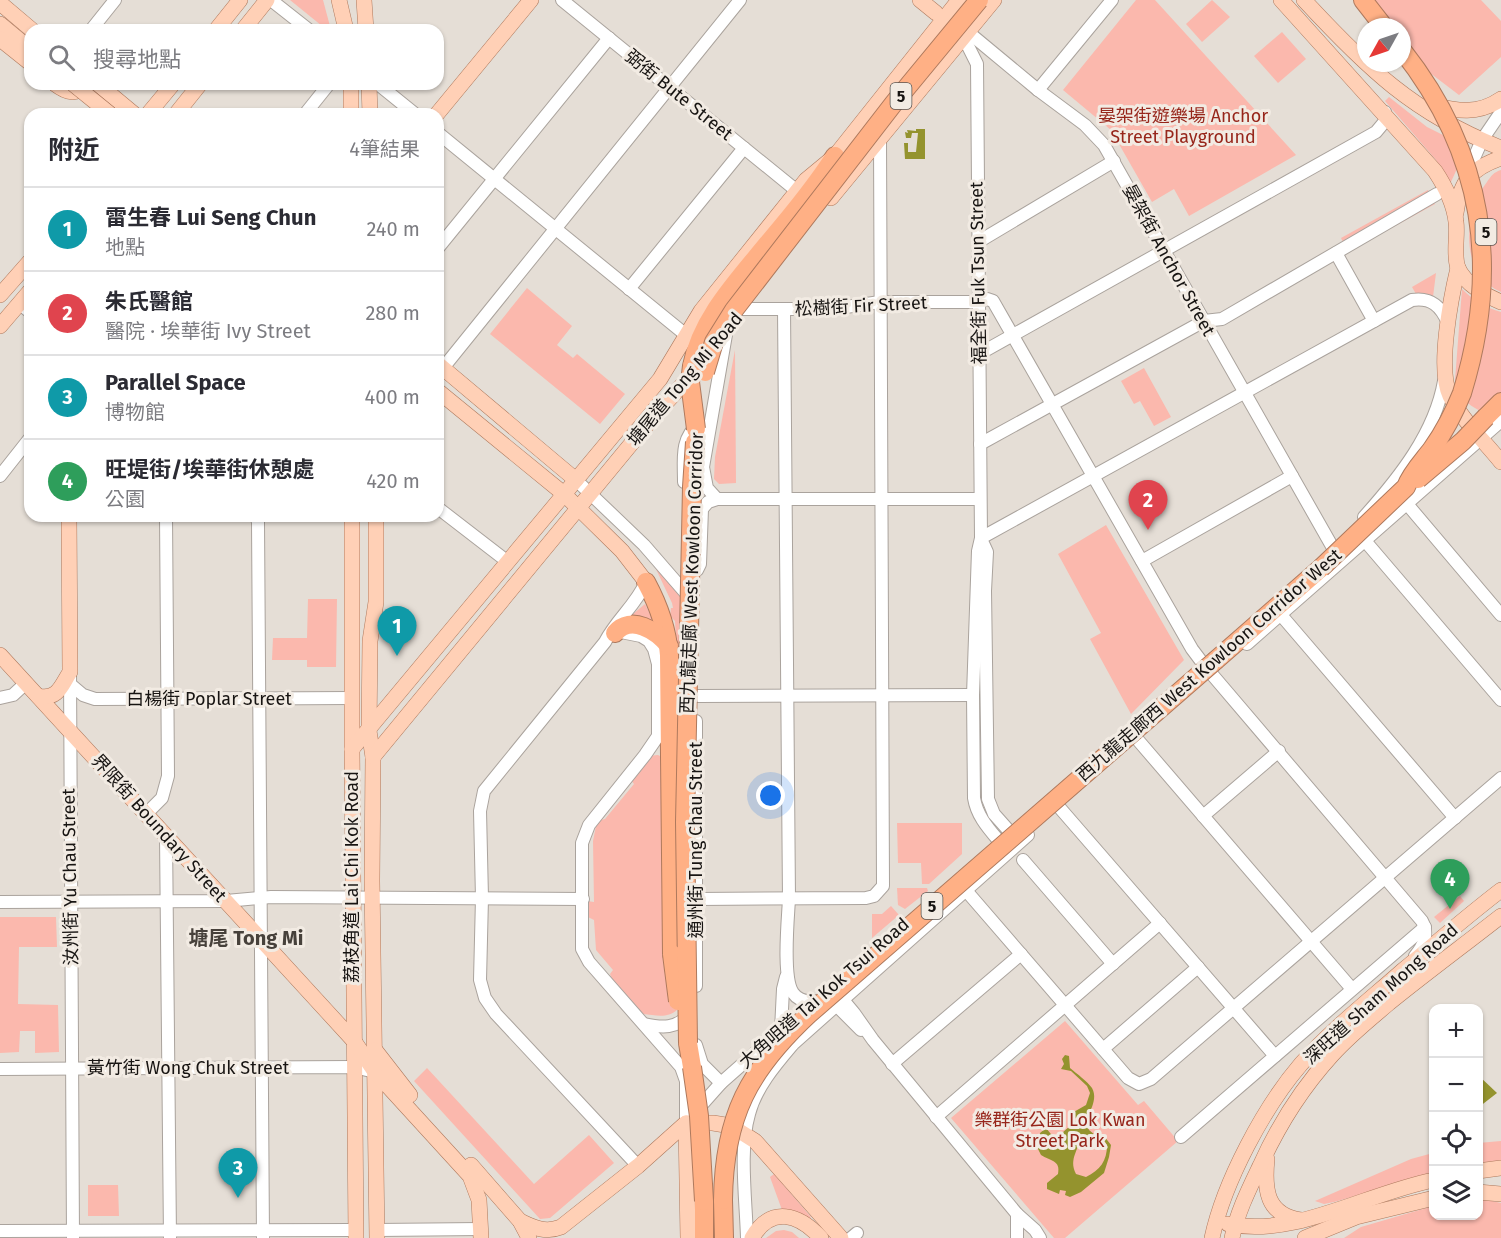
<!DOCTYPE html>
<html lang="zh-TW">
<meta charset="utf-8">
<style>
body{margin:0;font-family:"Fira Sans","Noto Sans TC",sans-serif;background:#f7f7f7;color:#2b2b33}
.controls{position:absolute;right:18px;bottom:18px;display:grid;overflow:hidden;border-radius:12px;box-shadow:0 2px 4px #0004}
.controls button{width:54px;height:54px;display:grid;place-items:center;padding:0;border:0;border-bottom:2px solid #e1e1e2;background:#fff;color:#2b2b33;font:30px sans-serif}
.compass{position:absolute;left:1357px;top:18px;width:54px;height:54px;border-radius:50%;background:#fff;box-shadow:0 2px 4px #0004;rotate:230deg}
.you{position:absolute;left:771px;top:796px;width:21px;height:21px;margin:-15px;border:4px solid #fff;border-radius:50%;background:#1a73e8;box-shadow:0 0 0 9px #1a73e833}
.badge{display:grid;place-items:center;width:39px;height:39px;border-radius:50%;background:#0b8043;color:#fff;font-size:20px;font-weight:700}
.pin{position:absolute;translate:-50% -50px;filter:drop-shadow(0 2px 3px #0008)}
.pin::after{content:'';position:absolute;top:32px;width:21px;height:18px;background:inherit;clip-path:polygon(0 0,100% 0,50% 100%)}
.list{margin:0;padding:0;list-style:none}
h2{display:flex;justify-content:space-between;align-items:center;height:78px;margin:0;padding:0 24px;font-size:26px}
h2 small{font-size:20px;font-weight:400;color:#7c7c81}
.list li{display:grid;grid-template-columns:39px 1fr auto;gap:18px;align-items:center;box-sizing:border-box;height:84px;padding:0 24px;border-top:2px solid #e1e1e2}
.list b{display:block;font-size:22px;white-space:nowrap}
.list p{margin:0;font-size:20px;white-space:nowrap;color:#7c7c81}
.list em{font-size:20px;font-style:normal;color:#7c7c81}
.icon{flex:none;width:33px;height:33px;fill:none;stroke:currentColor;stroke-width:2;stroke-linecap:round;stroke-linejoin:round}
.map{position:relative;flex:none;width:1501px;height:1238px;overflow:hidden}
.search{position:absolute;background:#fff;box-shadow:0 2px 4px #0004;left:24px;top:24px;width:420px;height:66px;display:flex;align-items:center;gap:15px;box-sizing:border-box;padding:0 21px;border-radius:18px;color:#7c7c81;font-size:22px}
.panel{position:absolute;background:#fff;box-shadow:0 2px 4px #0004;left:24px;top:108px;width:420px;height:414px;border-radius:18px}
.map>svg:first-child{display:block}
.green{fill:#fbb8ad}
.water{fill:#94932e;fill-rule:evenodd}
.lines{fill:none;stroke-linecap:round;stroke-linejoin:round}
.minor-casing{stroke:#aaa39d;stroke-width:14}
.major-casing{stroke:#ae795d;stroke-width:16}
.highway-casing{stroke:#ae795d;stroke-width:20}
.minor{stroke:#fff;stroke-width:12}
.major{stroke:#ffd0b6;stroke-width:15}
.highway{stroke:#ffb085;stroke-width:18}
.major-bridge-casing{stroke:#ae795d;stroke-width:16;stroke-linecap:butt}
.highway-bridge-casing{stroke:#ae795d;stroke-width:20;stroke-linecap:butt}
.major-bridge{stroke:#ffd0b6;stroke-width:15}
.highway-bridge{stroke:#ffb085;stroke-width:18}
.labels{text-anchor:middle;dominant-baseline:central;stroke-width:6;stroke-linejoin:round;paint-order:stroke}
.shield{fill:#f2ebe3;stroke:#595451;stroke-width:1.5}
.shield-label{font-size:16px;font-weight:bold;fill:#171412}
.street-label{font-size:18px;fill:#171412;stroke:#f2ebe3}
.park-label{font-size:18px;fill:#97261b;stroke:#f2ebe3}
.neighbourhood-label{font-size:20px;font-weight:bold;fill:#47413b;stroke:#f2ebe3}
</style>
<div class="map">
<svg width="1501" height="1238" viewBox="0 0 1501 1238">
<rect width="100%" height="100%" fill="#e5ded6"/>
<g class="green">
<path d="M290 0H323L331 30H327Z"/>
<path d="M1136 0H1155L1296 155 1189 216 1174 189 1152 202 1111 130 1063 90Z"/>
<path d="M1212 0 1230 17 1202 42 1186 24Z"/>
<path d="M1356 0H1481L1501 21V57L1459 95 1413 60 1402 49V27H1380Z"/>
<path d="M1282 32 1306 59 1278 83 1254 56Z"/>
<path d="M1389 97 1427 127 1467 147 1450 184 1436 160 1385 101Z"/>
<path d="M1501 170V292C1459 275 1463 212 1487 182 1491 176 1494 172 1501 170Z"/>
<path d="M1428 190 1435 204 1348 252 1341 238Z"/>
<path d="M1436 273 1433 297 1426 294H1416L1412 287Z"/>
<path d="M527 288 572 326 557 345 573 358 577 354 625 394 600 424 490 334Z"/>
<path d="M1462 289C1473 300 1486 308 1501 312V401L1484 413C1469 405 1457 398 1455 380Z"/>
<path d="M735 350 736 483 719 484 714 479 715 457Z"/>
<path d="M1144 368 1171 417 1154 426 1140 401 1134 404 1121 381Z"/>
<path d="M1106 525 1184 660 1131 714 1090 639 1101 633 1058 554Z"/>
<path d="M655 567 690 604V677H678L675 621 670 616 671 608H673L672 603Z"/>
<path d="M308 599H337L336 667H307V660H272L273 638H307Z"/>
<path d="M645 604 656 626 627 619Z"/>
<path d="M658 755 666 759 677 1010C667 1019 655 1015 643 1014L614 984 610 974 613 970 596 950 594 920 588 917 587 901 594 902 593 841 597 821 605 819 634 784 631 780 648 756Z"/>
<path d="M897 823H962V854L929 884H922L921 863H898Z"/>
<path d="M897 888H927L928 891 905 909 898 905Z"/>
<path d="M1460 896 1464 901 1440 923 1434 917Z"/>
<path d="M891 906 899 915 872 938V914H882Z"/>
<path d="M0 917H56L57 947H19L18 1004 58 1005 59 1052 35 1053V1031H20L19 1052 0 1053Z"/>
<path d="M1065 1021 1138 1105 1144 1101 1178 1141 1065 1238H1054L951 1118Z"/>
<path d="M427 1068 534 1184 589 1135 614 1163 550 1218 540 1219 414 1081Z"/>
<path d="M1501 1141V1161L1479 1164 1478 1143Z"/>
<path d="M1433 1153V1174L1334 1202 1324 1204 1315 1201 1411 1159Z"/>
<path d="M774 1174 811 1217 809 1220 782 1210 770 1177Z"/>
<path d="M88 1185H118L119 1216H88Z"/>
<path d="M1479 1198 1501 1203V1238H1344L1361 1227 1433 1206 1434 1216H1478Z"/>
<path d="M784 1230 792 1232 799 1238H766L776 1231Z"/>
</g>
<g class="water">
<path d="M916 129H925V159H905L904 143H908V152H916L918 133H912L911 138H906L905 132 908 133 907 130 916 131Z"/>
<path d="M1065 1055 1069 1056 1070 1068C1077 1074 1087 1081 1092 1088 1100 1103 1083 1115 1089 1130L1095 1135 1104 1136 1111 1145 1109 1157 1104 1173 1081 1192 1070 1197 1065 1195 1066 1191 1060 1190 1059 1194 1047 1189V1183L1058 1174C1061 1160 1050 1161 1041 1155L1038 1149 1040 1133 1046 1128 1055 1139 1077 1120 1072 1113 1086 1105 1090 1093 1087 1086 1071 1071 1061 1069 1064 1064 1062 1059ZM1083 1134 1089 1141 1103 1139 1107 1145C1107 1161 1100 1170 1086 1177L1076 1174C1068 1158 1080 1150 1080 1135Z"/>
<path d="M1478 1075 1497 1093 1479 1107H1478Z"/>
</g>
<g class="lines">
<g class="minor-casing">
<g id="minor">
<path d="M271 0 309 30"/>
<path d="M562 0 797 191"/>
<path d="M962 27 1038 90 1085 125 1104 145 1333 548 1340 557"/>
<path d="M91 30 115 0"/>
<path d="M955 34 968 46 977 64 981 538 978 551 973 695 974 798C977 816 988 828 999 841"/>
<path d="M378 84 415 114"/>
<path d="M1038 90 1112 0"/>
<path d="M305 114 329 84"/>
<path d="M438 133 686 335"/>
<path d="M1467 174 1482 140 1501 112"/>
<path d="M978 242 1114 161"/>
<path d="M438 248 609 38"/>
<path d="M1336 253 1374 321"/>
<path d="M629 289 744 148"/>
<path d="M19 303 30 312"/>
<path d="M743 309H832L880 302H979L987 299 993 301 1192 649 1204 665 1422 921C1429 934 1424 945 1415 956"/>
<path d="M784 309 789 899C788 919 782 978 793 993 798 1000 806 1002 814 1001"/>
<path d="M979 354 1376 132 1386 120 1385 112"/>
<path d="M443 368 740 0"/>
<path d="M980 444 1204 321 1222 319 1437 194"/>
<path d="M0 476 30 438"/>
<path d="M576 480 644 545 690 598"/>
<path d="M684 482C684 460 680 438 699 424"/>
<path d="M717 499 707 488 703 467 727 329"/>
<path d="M1407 504 1501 615"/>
<path d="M438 508 508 562"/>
<path d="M256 516 258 522 263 1238"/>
<path d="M1364 517C1399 478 1435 433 1444 381"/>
<path d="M981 538 1412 300C1431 297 1441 306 1448 323"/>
<path d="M981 539 987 552 985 591 988 799 994 814 1010 832"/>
<path d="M1366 542 1501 700"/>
<path d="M1142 561 1292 476"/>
<path d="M688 576 697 570 700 564 702 509 708 502 717 499H980"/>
<path d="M1281 615 1455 818"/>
<path d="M621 632 641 636 649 641 654 649 658 664V736L645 755 589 825 582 843V949L589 962 681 1067 686 1081V1123"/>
<path d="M1247 644 1501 421"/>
<path d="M70 672 73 1238"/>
<path d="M70 684 83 695 95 699 352 698"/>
<path d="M696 696 973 695"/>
<path d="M0 698 13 695 26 683"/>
<path d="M696 721V986"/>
<path d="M1137 739 1352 989"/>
<path d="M1059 807 1275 1056"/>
<path d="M146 814 162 798 168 776 166 516"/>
<path d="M1203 816 1279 751"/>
<path d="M166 836 170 1238"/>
<path d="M1023 860 1113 964"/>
<path d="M963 887 1128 1078 1139 1084 1151 1079 1501 778"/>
<path d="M696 899 866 898 874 896 883 886 880 140"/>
<path d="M0 902 226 901 271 897 583 899"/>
<path d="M839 995 854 1013 873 1040 1017 1214 1035 1230 1040 1238"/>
<path d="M836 1005 861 1030"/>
<path d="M644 1024C662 1028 677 1029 689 1014"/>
<path d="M781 1030 783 989 786 977"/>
<path d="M696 1045 702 1064 721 1083"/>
<path d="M1103 1049 1198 967"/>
<path d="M892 1064 1021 954"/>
<path d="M0 1069 354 1067 375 1072"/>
<path d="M697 1110 721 1083 789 1023"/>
<path d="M936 1117 1160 923"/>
<path d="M1181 1137 1425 927"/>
<path d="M638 1166 496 1014 485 998 480 980 482 898 480 811 484 791 605 642C616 620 636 605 646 582"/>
<path d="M1017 1214V1238"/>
<path d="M377 1230 481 1229"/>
<path d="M0 1231 356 1230"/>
<path d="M747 1238C746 1201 739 1148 749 1114 756 1087 776 1064 793 1044L1028 835"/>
<path d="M851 1238 857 1233"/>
</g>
</g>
<g class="major-casing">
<g id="major">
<path d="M339 0 346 30"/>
<path d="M364 0 366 30"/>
<path d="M920 0 936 13"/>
<path d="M1281 0 1435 171C1445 186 1454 203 1456 222 1458 236 1453 254 1458 268 1465 284 1486 296 1501 302"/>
<path d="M1304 0C1366 67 1414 114 1501 148"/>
<path d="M0 3 32 30"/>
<path d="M0 24 30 49"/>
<path d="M216 30 240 0"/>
<path d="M243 30 267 0"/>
<path d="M0 39 30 63"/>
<path d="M55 84C67 93 76 96 87 84"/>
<path d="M98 84 134 114"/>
<path d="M351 84V114"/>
<path d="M369 84 370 114"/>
<path d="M1432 105C1457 111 1478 115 1501 99"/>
<path d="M148 114 173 84"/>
<path d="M176 114 200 84"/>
<path d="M437 114 531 0"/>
<path d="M831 198 994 0"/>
<path d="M1456 213C1460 182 1471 168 1501 158"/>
<path d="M1458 268C1451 297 1437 369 1450 396 1462 420 1484 441 1501 462"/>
<path d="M0 295 30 261"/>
<path d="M0 326 30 291"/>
<path d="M438 364 576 480"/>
<path d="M438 391 564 494 622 551 646 582"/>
<path d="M352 516V749L356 1238"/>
<path d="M376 516V602L370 641 369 731 373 757 372 881 377 1238"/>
<path d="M0 655 354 1041 375 1072 470 1176 479 1200 481 1238"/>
<path d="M38 696C58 700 61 686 70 672L69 516"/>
<path d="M352 749 660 379 701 311 806 180 835 156 959 0"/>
<path d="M373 757 655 415 694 372"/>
<path d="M375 1050 410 1095"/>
<path d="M686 1123 688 1238"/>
<path d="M688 1123H713L725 1125 736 1129 755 1141 841 1238"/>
<path d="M1267 1159C1264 1189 1266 1215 1301 1220"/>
<path d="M471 1165 520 1221 529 1238"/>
<path d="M1478 1171 1501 1168"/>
<path d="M1478 1192 1501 1194"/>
<path d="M520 1221C534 1228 546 1233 561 1227L638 1166 686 1123"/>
<path d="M1228 1224C1295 1238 1367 1193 1434 1180"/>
<path d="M752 1238C771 1205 799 1214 821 1238"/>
<path d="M1212 1238C1224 1182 1264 1107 1301 1064 1331 1030 1368 1001 1402 971 1435 944 1467 916 1501 890"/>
<path d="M1232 1238C1237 1213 1249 1189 1260 1166 1278 1126 1302 1088 1332 1055 1349 1036 1369 1020 1389 1003 1426 973 1464 945 1501 916"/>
<path d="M1305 1238 1356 1217 1434 1198"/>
</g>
</g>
<g class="highway-casing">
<g id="highway">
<path d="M1363 0 1384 27"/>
<path d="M692 366C701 318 738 280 768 243 792 215 815 187 835 156"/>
<path d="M1486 417 1501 402"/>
<path d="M646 582C659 606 667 628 669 655L672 954"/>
<path d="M615 633C631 614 657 631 669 646"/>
<path d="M1216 660 1321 568"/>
<path d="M688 1043 692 1067"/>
<path d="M723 1200 724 1238"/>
<path d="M704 1201V1238"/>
</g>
</g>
<use href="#minor" class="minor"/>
<use href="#major" class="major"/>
<use href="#highway" class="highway"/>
<g class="major-bridge-casing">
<path id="major-bridge" d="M73 84 110 114"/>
</g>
<g class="highway-bridge-casing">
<g id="highway-bridge">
<path d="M692 366 690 382 696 429"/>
<path d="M705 372 714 342 734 310 894 103 979 0"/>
<path d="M1418 479 1463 441 1486 417"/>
<path d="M1321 568 1406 487C1411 473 1423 461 1432 449 1444 432 1454 413 1462 393 1501 267 1484 154 1402 50"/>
<path d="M672 954 678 1001"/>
<path d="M688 1043 685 822 692 487 695 442"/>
<path d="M692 1067 699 1116 704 1201"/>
<path d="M723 1200C724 1116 749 1070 809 1014L1216 660"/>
</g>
</g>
<use href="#major-bridge" class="major-bridge"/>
<use href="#highway-bridge" class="highway-bridge"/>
</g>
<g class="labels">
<g class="shield">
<rect x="890.5" y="83" width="21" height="26" rx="4.5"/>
<rect x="1475.5" y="219" width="21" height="26" rx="4.5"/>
<rect x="921.5" y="893" width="21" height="26" rx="4.5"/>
</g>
<g class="shield-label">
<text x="901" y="96">5</text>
<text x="1486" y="232">5</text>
<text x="932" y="906">5</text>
</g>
<g class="street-label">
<text transform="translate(679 95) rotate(39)">弼街 Bute Street</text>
<text transform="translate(1169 260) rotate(61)">晏架街 Anchor Street</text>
<text transform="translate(978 273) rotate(-91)">福全街 Fuk Tsun Street</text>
<text transform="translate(861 306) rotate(-3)">松樹街 Fir Street</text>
<text transform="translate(685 379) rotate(-50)">塘尾道 Tong Mi Road</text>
<text transform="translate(692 573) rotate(-88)">西九龍走廊 West Kowloon Corridor</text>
<text transform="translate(1209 665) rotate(-41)">西九龍走廊西 West Kowloon Corridor West</text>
<text x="209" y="699">白楊街 Poplar Street</text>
<text transform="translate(159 828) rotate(48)">界限街 Boundary Street</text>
<text transform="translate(696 840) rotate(-90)">通州街 Tung Chau Street</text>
<text transform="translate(70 877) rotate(-91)">汝州街 Yu Chau Street</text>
<text transform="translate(352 877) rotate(-90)">荔枝角道 Lai Chi Kok Road</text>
<text transform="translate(824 993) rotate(-41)">大角咀道 Tai Kok Tsui Road</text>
<text transform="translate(1381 994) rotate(-42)">深旺道 Sham Mong Road</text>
<text x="188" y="1068">黃竹街 Wong Chuk Street</text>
</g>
<g class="park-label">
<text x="1183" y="116">晏架街遊樂場 Anchor<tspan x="1183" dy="21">Street Playground</tspan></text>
<text x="1060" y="1120">樂群街公園 Lok Kwan<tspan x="1060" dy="21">Street Park</tspan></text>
</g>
<g class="neighbourhood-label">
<text x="246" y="938">塘尾 Tong Mi</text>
</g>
</g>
</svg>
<div class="controls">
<button>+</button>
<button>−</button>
<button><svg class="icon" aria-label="locate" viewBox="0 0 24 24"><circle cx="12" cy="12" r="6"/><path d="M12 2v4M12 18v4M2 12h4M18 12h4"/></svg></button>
<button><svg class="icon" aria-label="layers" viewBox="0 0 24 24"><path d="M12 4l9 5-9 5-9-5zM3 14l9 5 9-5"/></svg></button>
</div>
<svg class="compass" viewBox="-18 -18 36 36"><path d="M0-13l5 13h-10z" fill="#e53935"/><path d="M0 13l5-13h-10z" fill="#7c7c81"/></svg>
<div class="you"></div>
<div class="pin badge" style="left:397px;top:656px;background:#0f9aa8">1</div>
<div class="pin badge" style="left:1148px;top:530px;background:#e0444e">2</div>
<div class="pin badge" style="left:238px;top:1198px;background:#0f9aa8">3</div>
<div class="pin badge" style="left:1450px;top:909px;background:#2e9e5b">4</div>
<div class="search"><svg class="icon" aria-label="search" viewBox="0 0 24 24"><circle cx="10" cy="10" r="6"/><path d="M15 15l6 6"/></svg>搜尋地點</div>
<section class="panel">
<h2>附近<small>4筆結果</small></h2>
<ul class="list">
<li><span class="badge" style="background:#0f9aa8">1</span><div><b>雷生春 Lui Seng Chun</b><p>地點</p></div><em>240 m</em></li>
<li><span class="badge" style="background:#e0444e">2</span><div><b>朱氏醫館</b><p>醫院 · 埃華街 Ivy Street</p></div><em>280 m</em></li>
<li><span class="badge" style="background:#0f9aa8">3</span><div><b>Parallel Space</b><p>博物館</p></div><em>400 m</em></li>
<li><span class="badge" style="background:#2e9e5b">4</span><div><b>旺堤街/埃華街休憩處</b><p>公園</p></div><em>420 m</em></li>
</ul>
</section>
</div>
